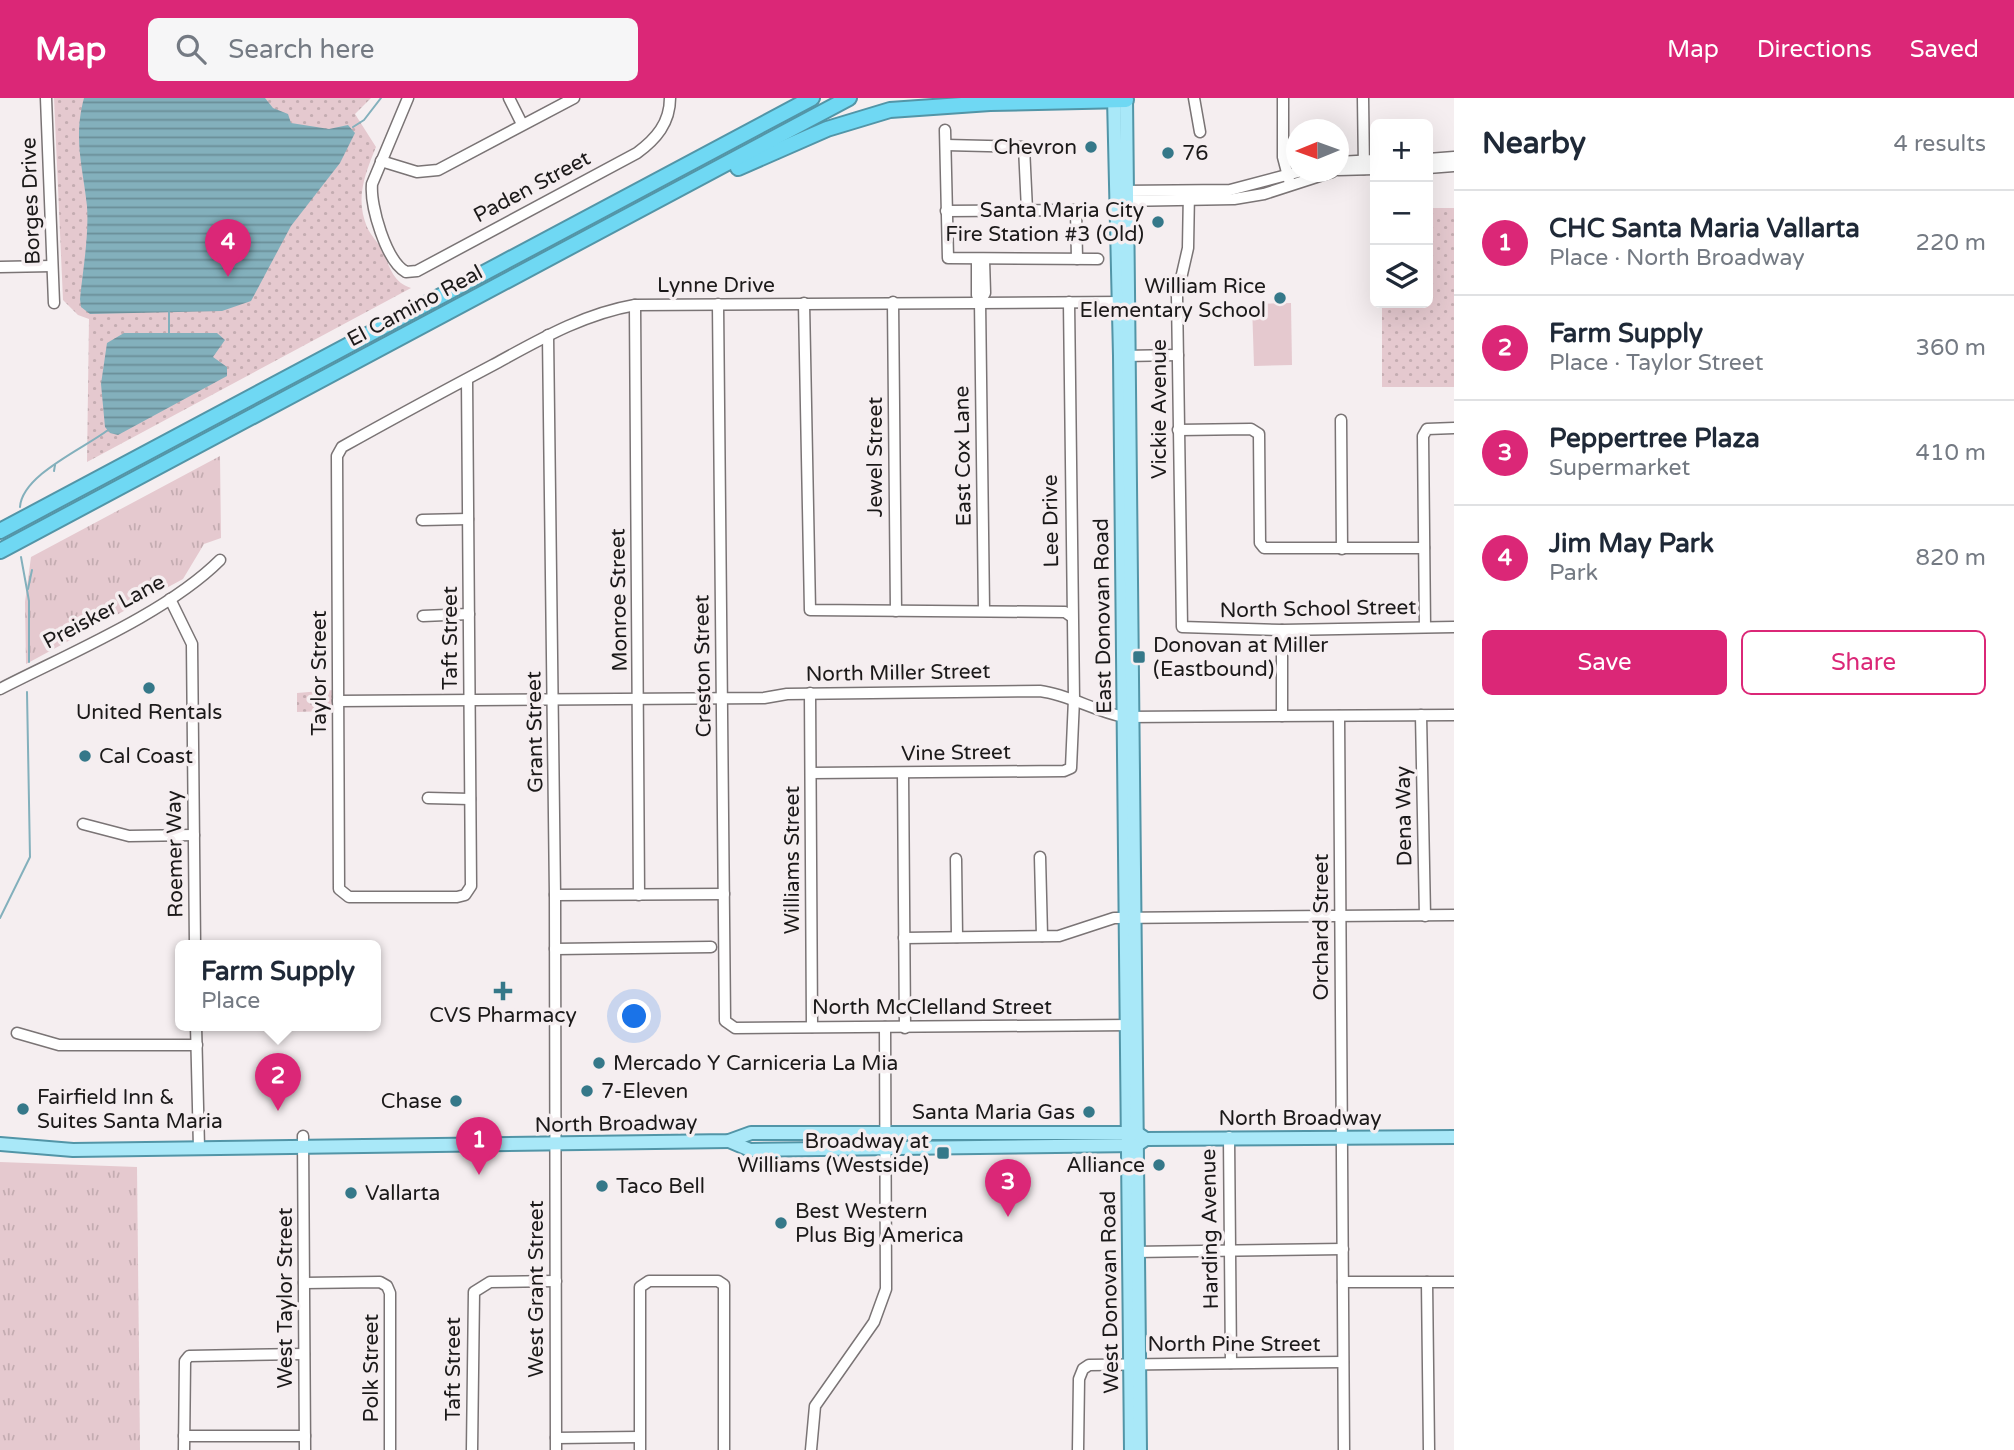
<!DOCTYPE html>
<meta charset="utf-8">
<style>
body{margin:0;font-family:"Varela Round",sans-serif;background:#f6f6f7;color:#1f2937}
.controls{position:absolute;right:21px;top:21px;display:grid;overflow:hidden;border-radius:10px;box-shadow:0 7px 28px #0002}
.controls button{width:63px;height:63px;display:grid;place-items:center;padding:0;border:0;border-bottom:2px solid #e0e1e3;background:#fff;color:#1f2937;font:35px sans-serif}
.compass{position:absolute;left:1286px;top:21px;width:63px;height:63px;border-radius:50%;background:#fff;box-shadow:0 7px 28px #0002;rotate:269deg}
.you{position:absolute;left:635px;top:919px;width:24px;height:24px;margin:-18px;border:5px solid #fff;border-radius:50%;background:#1a73e8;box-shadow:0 0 0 10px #1a73e833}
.badge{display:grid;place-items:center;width:46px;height:46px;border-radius:50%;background:#db2777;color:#fff;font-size:23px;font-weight:700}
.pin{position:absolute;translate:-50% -58px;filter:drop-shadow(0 2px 4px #0008)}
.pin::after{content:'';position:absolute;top:37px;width:24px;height:21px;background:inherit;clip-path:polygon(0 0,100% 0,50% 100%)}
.popup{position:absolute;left:175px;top:842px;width:206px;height:91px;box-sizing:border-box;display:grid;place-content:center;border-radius:10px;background:#fff;filter:drop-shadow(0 2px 5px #0005);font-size:23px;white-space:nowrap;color:#747a83}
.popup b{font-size:26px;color:#1f2937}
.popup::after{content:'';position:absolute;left:50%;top:100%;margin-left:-14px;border:14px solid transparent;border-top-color:#fff}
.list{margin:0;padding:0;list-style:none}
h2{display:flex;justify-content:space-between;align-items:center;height:91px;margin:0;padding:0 28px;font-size:30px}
h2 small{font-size:23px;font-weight:400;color:#747a83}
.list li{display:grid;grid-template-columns:46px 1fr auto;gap:21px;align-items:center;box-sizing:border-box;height:105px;padding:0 28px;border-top:2px solid #e0e1e3}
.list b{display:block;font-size:26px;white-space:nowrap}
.list p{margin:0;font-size:23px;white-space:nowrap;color:#747a83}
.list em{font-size:23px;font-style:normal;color:#747a83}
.actions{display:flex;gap:14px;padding:21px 28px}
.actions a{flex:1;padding:16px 0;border:2px solid #db2777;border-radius:10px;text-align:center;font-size:24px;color:#db2777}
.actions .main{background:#db2777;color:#fff}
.icon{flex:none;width:38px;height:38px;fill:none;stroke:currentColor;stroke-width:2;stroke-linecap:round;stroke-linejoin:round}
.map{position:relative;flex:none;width:1454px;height:1352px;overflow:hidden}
header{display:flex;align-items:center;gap:42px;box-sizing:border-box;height:98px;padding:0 35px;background:#db2777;color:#fff}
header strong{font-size:33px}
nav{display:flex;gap:38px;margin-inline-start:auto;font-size:24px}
.search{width:490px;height:63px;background:#f6f6f7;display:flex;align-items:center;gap:18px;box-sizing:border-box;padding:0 24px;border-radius:10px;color:#747a83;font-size:26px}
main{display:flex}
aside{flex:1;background:#fff}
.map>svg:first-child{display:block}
.grass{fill:url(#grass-tufts)}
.park{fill:url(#park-dots)}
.pitch{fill:#e5c9cf}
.water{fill:url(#water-rules)}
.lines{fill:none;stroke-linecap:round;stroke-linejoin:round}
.stream{stroke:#83b0bc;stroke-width:2}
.minor-casing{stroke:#7a7475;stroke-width:13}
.major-casing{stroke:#5295a7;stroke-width:16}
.highway-casing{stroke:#5295a7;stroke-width:18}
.minor{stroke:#fff;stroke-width:10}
.major{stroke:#a9e8f8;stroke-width:12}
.highway{stroke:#6fd8f3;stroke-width:14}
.poi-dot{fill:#357889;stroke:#f5eef0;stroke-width:2.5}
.labels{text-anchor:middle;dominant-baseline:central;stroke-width:7;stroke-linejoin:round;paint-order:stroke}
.poi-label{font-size:21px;fill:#1b1919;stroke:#f5eef0;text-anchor:start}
.street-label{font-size:21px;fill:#1b1919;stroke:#f5eef0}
</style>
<header>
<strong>Map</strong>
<div class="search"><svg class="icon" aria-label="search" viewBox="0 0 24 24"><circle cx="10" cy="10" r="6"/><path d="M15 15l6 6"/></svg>Search here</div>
<nav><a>Map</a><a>Directions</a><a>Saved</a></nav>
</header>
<main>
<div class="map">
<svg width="1454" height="1352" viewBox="0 0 1454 1352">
<defs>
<pattern id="grass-tufts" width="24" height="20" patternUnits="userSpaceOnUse" patternTransform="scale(1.75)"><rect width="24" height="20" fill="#e5c9cf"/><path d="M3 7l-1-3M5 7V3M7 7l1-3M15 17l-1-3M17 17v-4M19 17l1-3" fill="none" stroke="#c4acb1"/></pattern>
<pattern id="park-dots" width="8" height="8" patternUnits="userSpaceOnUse" patternTransform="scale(1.75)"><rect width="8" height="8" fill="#e5c9cf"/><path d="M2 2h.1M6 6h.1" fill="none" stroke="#c4acb1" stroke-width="1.8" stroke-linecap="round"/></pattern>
<pattern id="water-rules" width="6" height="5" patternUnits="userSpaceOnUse" patternTransform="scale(1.75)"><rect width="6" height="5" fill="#83b0bc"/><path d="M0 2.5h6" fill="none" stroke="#6a8e98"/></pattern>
</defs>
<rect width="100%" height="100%" fill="#f5eef0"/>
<g class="grass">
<path d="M220 358 221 440 204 446 183 481 26 566 25 504 31 459Z"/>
<path d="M0 1064 137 1069 140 1352H0Z"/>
</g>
<g class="park">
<path d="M54 0H371L355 16 376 49C365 76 355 100 367 129 371 138 378 144 382 152 390 168 392 184 411 190L87 364 89 221 78 217 63 202Z"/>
<path d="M1428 110H1454V289H1382V205H1428Z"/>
<path d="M333 592V617L329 613 297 614V595Z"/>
</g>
<path class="pitch" d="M1291 205 1292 267 1254 268 1252 206Z"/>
<g class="water">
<path d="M84 0H265L273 10 288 16 291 25 329 31 348 27 355 35 340 65 291 128 251 203 222 213 90 216 81 209 80 201C83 170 89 139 87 108 83 69 73 41 84 0Z"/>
<path d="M124 235H217L225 242 213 259 227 269V278L118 337 110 335 105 329 101 286 107 245Z"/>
</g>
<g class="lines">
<g class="stream">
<path d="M353 29 364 22 381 0"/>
<path d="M169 235V214"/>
<path d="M54 373 55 367"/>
<path d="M20 409C22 377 83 351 108 332"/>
<path d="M21 459 29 503V564"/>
<path d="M28 491 32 472"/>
<path d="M0 820 30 759 27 594"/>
</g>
<g class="minor-casing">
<g id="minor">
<path d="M46 0 54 205"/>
<path d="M408 0 372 86C370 108 386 163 406 174L417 173 637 55C656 41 670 25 670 0"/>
<path d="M509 0 522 26"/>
<path d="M1194 0 1200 34"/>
<path d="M1283 0V59L1289 82"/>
<path d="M1363 0 1364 71"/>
<path d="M945 32 948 160 1098 161"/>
<path d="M946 47 1024 49 1027 112"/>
<path d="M1428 61 1454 59"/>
<path d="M381 63 417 74 438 72 574 0"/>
<path d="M1338 64 1375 62"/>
<path d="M1428 70 1454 68"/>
<path d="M1338 72 1375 71"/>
<path d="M1122 93 1230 92 1298 74"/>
<path d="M1189 93 1188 150 1177 198 1182 529 1282 532 1454 529"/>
<path d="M1120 103 1234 101 1264 96 1332 74"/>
<path d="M946 113 1076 112 1077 161"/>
<path d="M977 162V197L980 203 984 512"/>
<path d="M0 169 52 168"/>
<path d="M980 203 985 195 984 162"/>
<path d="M893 204 896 513"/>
<path d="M804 205 810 512 1065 514 1072 519"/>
<path d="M718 206 725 923 735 930 1132 927"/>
<path d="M635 207 639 797"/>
<path d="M548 237 555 797 556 1352"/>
<path d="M1124 258 1178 257"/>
<path d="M467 281 471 788 465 797 457 799H349L339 791 337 358 342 349C392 321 442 294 493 267 539 242 583 216 635 207L1125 204"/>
<path d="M1341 322 1342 451"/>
<path d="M1178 332 1251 331 1259 336 1260 445 1264 450H1424"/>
<path d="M422 422 468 421"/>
<path d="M170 501 192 546 195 847"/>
<path d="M423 518 469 516"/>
<path d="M1425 529 1423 338 1427 331 1454 330"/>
<path d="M0 591C68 556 167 515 220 462"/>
<path d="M810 595 812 929"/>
<path d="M338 603 764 600 787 596 1040 593C1070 597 1094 613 1124 619L1454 617"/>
<path d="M1421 617 1425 818"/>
<path d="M1282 618V532"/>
<path d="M1339 618 1344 1352"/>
<path d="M811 675 1064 673 1071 670 1074 601 1069 204"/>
<path d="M903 675 905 930"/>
<path d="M428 700 470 701"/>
<path d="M83 726 129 738 194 737"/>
<path d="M1040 759 1042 838"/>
<path d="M956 761 957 839"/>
<path d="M555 797 724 796"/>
<path d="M904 840 1059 838 1114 820 1454 817"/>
<path d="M555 851 711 849"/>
<path d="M196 927 199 1050"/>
<path d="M17 935 59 947H197"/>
<path d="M303 1038 305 1352"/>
<path d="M1229 1039 1231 1265"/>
<path d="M1133 1154 1343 1151"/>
<path d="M1343 1184H1454"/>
<path d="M1427 1184 1429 1352"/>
<path d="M304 1185 380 1184 387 1188 390 1195V1352"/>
<path d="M184 1338H305"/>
<path d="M556 1340 639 1339"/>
<path d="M184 1352 185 1263 189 1258 304 1256"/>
<path d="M472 1352 474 1194 490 1184 556 1183"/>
<path d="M640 1352V1189L649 1183H718L724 1187V1352"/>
<path d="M811 1352 815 1308 874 1224 886 1191 885 929"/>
<path d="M1078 1352 1079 1281 1083 1271 1089 1267 1343 1264"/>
</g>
</g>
<g class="major-casing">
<g id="major">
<path d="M1114 0 1120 258 1131 1352"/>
<path d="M1126 0 1140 1352"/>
<path d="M729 1043 750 1052 1137 1047 1146 1041 1454 1039"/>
<path d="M0 1046 73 1052 729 1043 751 1035H1137L1146 1041"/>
</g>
</g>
<g class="highway-casing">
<g id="highway">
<path d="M738 70 827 31 890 12 990 5 1126 2"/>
<path d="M0 433 812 0"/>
<path d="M0 453 849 0"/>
</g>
</g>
<use href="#minor" class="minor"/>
<use href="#major" class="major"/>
<use href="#highway" class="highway"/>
</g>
<g class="poi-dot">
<circle cx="1091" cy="49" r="7"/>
<circle cx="1168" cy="55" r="7"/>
<circle cx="1158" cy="124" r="7"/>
<circle cx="1280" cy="200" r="7"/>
<rect x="1132" y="552" width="14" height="14" rx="3.5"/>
<circle cx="149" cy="590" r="7"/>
<circle cx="85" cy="658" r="7"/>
<path d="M499.5 882.5h7v7h7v7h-7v7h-7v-7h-7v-7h7z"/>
<circle cx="599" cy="965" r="7"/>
<circle cx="587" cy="993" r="7"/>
<circle cx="456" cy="1003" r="7"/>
<circle cx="23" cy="1011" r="7"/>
<circle cx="1089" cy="1014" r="7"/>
<rect x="936" y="1048" width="14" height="14" rx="3.5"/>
<circle cx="1159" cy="1067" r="7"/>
<circle cx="602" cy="1088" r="7"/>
<circle cx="351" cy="1095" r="7"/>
<circle cx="781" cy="1125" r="7"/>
</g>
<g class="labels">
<g class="poi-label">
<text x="1077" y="49" text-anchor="end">Chevron</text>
<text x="1182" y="55">76</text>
<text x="1144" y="112" text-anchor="end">Santa Maria City<tspan x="1144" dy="24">Fire Station #3 (Old)</tspan></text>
<text x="1266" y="188" text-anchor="end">William Rice<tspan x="1266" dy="24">Elementary School</tspan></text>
<text x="1153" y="547">Donovan at Miller<tspan x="1153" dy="24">(Eastbound)</tspan></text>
<text x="149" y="614" text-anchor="middle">United Rentals</text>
<text x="99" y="658">Cal Coast</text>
<text x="503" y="917" text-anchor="middle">CVS Pharmacy</text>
<text x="613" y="965">Mercado Y Carniceria La Mia</text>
<text x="601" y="993">7-Eleven</text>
<text x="37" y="999">Fairfield Inn &amp;<tspan x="37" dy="24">Suites Santa Maria</tspan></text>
<text x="442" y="1003" text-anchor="end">Chase</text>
<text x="1075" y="1014" text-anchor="end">Santa Maria Gas</text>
<text x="929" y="1043" text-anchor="end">Broadway at<tspan x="929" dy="24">Williams (Westside)</tspan></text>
<text x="1145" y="1067" text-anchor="end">Alliance</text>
<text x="616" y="1088">Taco Bell</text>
<text x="365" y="1095">Vallarta</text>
<text x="795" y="1113">Best Western<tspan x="795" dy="24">Plus Big America</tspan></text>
</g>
<g class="street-label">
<text transform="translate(532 89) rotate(-28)">Paden Street</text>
<text transform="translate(31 103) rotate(-92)">Borges Drive</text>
<text x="716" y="187">Lynne Drive</text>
<text transform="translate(415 208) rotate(-28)">El Camino Real</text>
<text transform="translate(1159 311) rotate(-90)">Vickie Avenue</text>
<text transform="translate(963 358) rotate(-91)">East Cox Lane</text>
<text transform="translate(875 359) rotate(-90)">Jewel Street</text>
<text transform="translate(1051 423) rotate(-91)">Lee Drive</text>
<text transform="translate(619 502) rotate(-91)">Monroe Street</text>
<text transform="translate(1318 511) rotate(-1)">North School Street</text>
<text transform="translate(104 514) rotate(-28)">Preisker Lane</text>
<text transform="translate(1103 518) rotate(-91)">East Donovan Road</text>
<text transform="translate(450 540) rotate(-90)">Taft Street</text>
<text transform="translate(703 568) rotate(-91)">Creston Street</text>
<text transform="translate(319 575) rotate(-90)">Taylor Street</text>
<text transform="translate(898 575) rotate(-1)">North Miller Street</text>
<text transform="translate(535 634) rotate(-91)">Grant Street</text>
<text transform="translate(956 655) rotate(-1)">Vine Street</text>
<text transform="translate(1404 718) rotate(-91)">Dena Way</text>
<text transform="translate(175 756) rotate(-91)">Roemer Way</text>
<text transform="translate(792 762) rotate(-90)">Williams Street</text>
<text transform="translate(1321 829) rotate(-90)">Orchard Street</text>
<text x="932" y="909">North McClelland Street</text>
<text x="1300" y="1020">North Broadway</text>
<text transform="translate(616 1026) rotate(-1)">North Broadway</text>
<text transform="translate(1210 1131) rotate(-91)">Harding Avenue</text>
<text transform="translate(536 1191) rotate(-90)">West Grant Street</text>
<text transform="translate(1110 1194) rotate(-91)">West Donovan Road</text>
<text transform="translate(285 1200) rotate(-90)">West Taylor Street</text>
<text x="1234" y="1246">North Pine Street</text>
<text transform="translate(371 1270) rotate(-90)">Polk Street</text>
<text transform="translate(453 1271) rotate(-90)">Taft Street</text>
</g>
</g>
</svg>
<div class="controls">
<button>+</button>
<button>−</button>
<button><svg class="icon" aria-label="layers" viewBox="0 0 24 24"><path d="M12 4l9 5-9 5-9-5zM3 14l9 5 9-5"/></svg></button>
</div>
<svg class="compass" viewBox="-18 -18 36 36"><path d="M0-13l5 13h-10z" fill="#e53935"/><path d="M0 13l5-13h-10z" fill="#747a83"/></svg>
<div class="you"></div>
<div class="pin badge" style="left:479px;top:1077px">1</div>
<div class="pin badge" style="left:278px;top:1013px">2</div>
<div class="popup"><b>Farm Supply</b>Place</div>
<div class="pin badge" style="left:1008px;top:1119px">3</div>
<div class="pin badge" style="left:228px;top:179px">4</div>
</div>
<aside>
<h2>Nearby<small>4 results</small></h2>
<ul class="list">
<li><span class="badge">1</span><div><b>CHC Santa Maria Vallarta</b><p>Place · North Broadway</p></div><em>220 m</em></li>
<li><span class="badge">2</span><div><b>Farm Supply</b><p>Place · Taylor Street</p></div><em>360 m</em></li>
<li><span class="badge">3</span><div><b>Peppertree Plaza</b><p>Supermarket</p></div><em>410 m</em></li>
<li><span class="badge">4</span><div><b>Jim May Park</b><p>Park</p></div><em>820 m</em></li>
</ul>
<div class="actions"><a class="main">Save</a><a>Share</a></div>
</aside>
</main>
